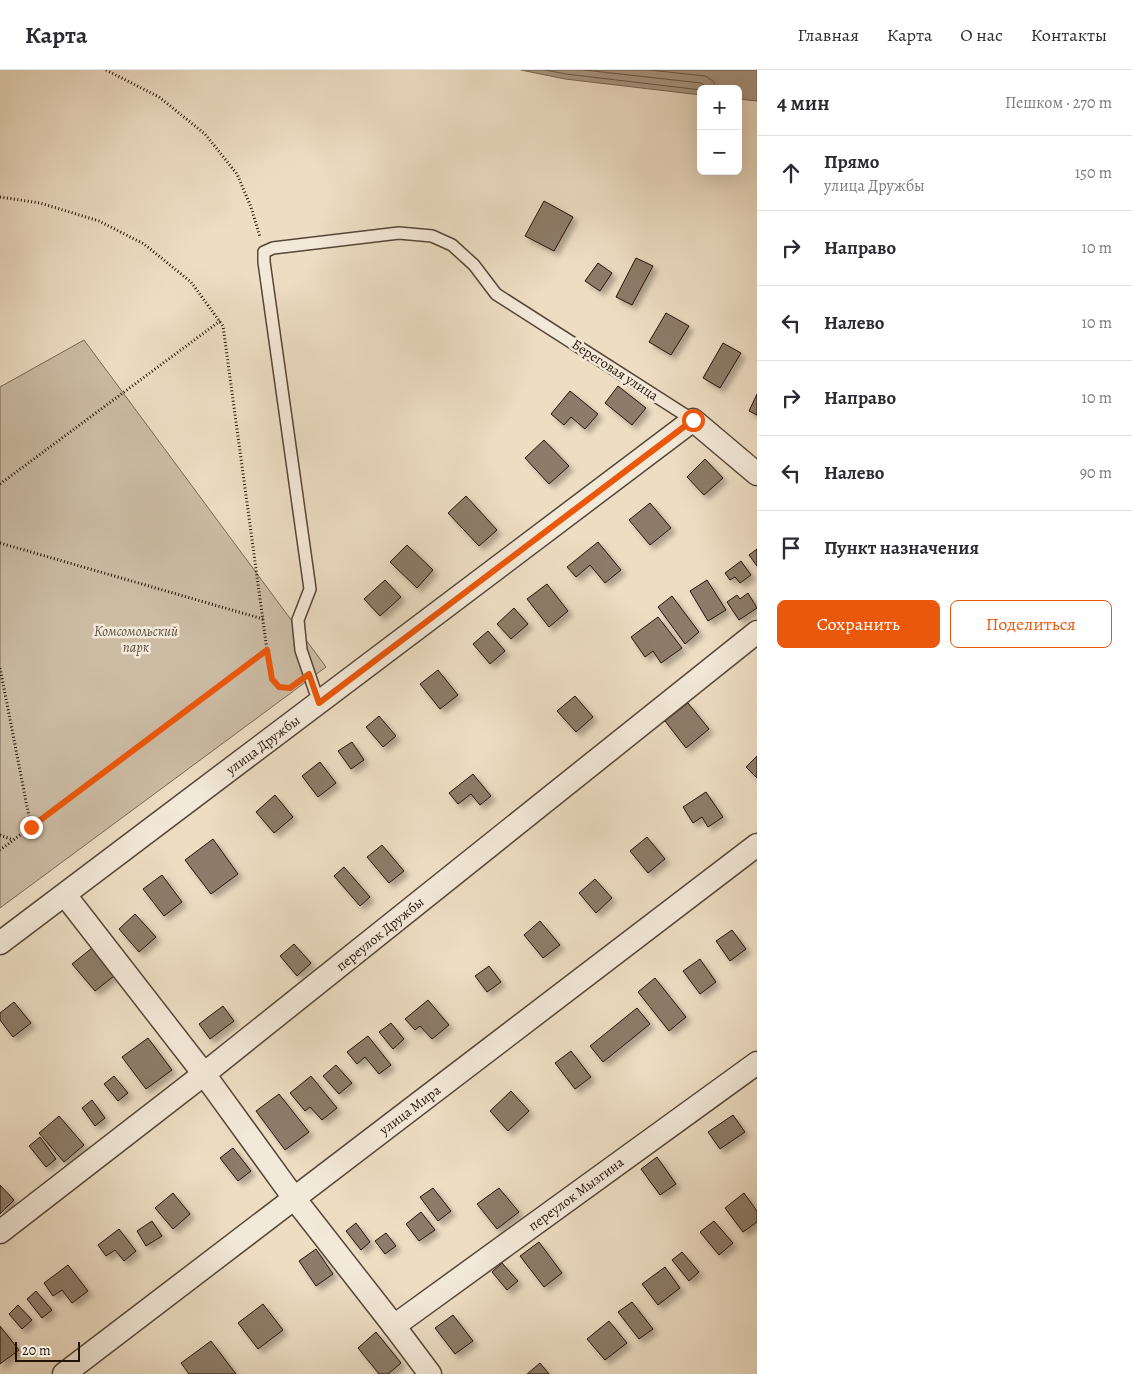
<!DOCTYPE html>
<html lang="ru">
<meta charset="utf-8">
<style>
body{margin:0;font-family:Alegreya,serif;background:#f7f7f7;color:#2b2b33}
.controls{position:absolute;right:15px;top:15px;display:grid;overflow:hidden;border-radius:8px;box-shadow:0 5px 20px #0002}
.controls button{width:45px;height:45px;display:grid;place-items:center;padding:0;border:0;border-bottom:1px solid #e1e1e2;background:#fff;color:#2b2b33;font:25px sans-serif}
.scale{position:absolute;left:15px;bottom:12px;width:65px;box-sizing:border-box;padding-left:5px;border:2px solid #241308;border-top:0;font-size:14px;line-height:18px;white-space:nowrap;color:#241308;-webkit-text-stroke:4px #f3e9d8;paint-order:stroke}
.stop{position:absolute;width:15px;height:15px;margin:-11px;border:4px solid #ea580c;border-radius:50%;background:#fff}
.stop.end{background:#ea580c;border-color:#fff;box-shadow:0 1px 5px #0008}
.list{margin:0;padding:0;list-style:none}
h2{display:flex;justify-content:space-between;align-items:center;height:65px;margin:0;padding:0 20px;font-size:21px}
h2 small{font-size:16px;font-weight:400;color:#7c7c81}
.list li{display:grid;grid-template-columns:32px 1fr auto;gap:15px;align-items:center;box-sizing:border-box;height:75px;padding:0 20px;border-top:1px solid #e1e1e2}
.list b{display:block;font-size:19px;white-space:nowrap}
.list p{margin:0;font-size:16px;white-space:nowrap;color:#7c7c81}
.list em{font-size:16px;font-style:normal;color:#7c7c81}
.actions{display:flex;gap:10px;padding:15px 20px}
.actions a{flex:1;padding:11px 0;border:1px solid #ea580c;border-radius:8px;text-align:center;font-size:18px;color:#ea580c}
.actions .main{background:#ea580c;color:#fff}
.icon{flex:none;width:28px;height:28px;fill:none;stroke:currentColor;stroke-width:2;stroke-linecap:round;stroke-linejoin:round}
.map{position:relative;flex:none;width:757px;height:1304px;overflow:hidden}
header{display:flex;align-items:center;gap:30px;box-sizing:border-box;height:70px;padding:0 25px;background:#fff;border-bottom:1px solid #e1e1e2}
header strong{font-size:24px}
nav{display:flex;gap:28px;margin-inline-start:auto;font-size:18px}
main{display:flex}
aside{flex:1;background:#fff}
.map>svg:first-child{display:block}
.green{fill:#cbbba3;stroke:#786756}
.water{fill:#a99883;stroke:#746352}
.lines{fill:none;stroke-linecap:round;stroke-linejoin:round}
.shore{stroke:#665646;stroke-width:1}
.building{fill:#8d7c69;stroke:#241308;filter:url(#shadow)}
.service-casing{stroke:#564637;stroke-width:14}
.minor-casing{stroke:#564637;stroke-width:25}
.path{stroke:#241308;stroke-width:3;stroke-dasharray:1 2.5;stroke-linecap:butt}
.service{stroke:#f3e9d8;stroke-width:11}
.minor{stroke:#f3e9d8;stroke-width:22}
.route{stroke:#ea580c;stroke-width:6}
.labels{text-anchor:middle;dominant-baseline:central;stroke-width:5;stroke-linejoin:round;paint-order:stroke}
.street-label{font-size:14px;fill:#241308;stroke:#f3e9d8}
.park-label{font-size:14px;font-style:italic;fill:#5e4e3e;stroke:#f3e9d8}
</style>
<header>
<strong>Карта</strong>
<nav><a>Главная</a><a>Карта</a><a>О нас</a><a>Контакты</a></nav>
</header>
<main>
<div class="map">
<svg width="757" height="1304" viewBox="0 0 757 1304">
<defs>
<filter id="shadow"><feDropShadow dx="4.5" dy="4.5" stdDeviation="2.5" flood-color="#0004"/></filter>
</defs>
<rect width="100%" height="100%" fill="#edddc3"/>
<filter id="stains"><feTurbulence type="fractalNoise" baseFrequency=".004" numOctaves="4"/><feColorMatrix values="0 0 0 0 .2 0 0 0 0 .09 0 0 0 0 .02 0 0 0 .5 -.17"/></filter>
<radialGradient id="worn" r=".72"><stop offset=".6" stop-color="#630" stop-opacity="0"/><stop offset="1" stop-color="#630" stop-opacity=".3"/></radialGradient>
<path class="green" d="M84 270 326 597 0 838V317Z"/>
<path class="water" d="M521 0H757V31L738 29V19H701V25L565 9Z"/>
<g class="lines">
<g class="shore">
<path d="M545 0 566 4 701 20"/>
<path d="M584 0 701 13 710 19"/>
<path d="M650 0 705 6 713 11 718 19"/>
</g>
</g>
<g class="building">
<path d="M544 131 573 147 554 181 525 166Z"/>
<path d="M636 188 653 196 632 235 616 227Z"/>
<path d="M598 193 612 203 600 221 585 211Z"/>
<path d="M666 243 689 256 671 285 649 272Z"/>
<path d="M723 273 741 283 720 318 703 308Z"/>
<path d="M618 316 646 338 632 355 605 333Z"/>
<path d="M570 321 598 344 585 359 571 347 564 355 551 344Z"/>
<path d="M757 324V345L749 341Z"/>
<path d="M544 370 569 396 549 414 525 388Z"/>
<path d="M705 389 723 408 704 425 687 407Z"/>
<path d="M466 426 497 460 479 476 448 443Z"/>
<path d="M650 433 671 458 650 475 629 450Z"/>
<path d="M598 472 621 500 605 513 590 495 576 507 567 497Z"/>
<path d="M407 475 433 500 417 518 390 492Z"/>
<path d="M757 479V496L749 485Z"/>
<path d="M741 491 751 505 740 513 735 507 730 510 725 503Z"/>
<path d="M385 510 401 527 380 546 364 529Z"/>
<path d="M707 510 726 540 708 551 690 521Z"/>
<path d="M547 514 568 541 549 557 527 529Z"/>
<path d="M748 523 757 538 739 550 727 532 737 525 740 529Z"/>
<path d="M672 526 699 562 685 574 658 537Z"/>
<path d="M514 538 528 554 511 569 497 554Z"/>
<path d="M658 547 682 578 661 593 653 581 645 587 631 567Z"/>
<path d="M488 561 505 581 490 594 473 574Z"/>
<path d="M438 600 458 625 440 639 420 614Z"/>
<path d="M575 626 593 647 576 662 557 641Z"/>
<path d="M688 633 709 659 686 678 665 651Z"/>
<path d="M379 646 396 666 383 677 366 657Z"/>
<path d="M352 672 364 690 351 699 338 681Z"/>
<path d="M757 686V708L746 697Z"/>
<path d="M320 692 336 713 318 727 302 706Z"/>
<path d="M473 704 491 726 480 735 471 724 458 734 449 723Z"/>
<path d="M706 722 723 747 708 757 702 747 693 753 683 737Z"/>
<path d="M275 725 293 747 274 763 256 742Z"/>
<path d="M647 767 665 789 648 803 630 781Z"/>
<path d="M213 769 238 804 211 824 185 790Z"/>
<path d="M382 775 404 801 389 813 367 787Z"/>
<path d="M344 797 370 827 360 836 334 806Z"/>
<path d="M162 805 182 832 164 846 143 819Z"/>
<path d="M595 809 612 828 596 843 579 823Z"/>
<path d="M135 844 156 867 139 882 119 859Z"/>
<path d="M540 851 560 875 543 888 524 865Z"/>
<path d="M732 860 746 879 730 891 716 871Z"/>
<path d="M294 874 311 893 297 906 280 886Z"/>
<path d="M92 878 114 906 95 921 72 894Z"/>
<path d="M700 889 716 912 700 924 683 901Z"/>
<path d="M489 896 501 912 487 922 475 906Z"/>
<path d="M655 908 686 947 669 961 638 922Z"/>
<path d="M428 930 449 955 432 969 420 956 415 960 405 949Z"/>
<path d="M14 932 31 953 13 967 0 950V943Z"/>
<path d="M223 936 234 951 210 969 199 954Z"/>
<path d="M637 938 650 954 603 992 590 976Z"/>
<path d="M391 953 404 969 393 979 379 962Z"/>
<path d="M368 966 391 995 379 1004 365 987 357 994 347 982Z"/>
<path d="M148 968 172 1000 146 1019 122 987Z"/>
<path d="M571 981 591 1007 575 1019 555 993Z"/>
<path d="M336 995 352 1013 339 1024 323 1006Z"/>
<path d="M114 1006 128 1023 118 1031 104 1014Z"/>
<path d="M311 1006 337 1038 322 1050 310 1037 305 1041 290 1023Z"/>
<path d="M511 1021 529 1041 508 1061 490 1041Z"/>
<path d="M279 1024 309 1062 285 1080 256 1041Z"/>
<path d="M92 1030 105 1048 95 1056 82 1038Z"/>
<path d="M733 1045 745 1062 720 1079 708 1062Z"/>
<path d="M59 1046 84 1075 64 1092 39 1063Z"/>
<path d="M40 1067 56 1089 46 1097 29 1076Z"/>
<path d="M233 1078 251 1101 238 1111 220 1088Z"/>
<path d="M657 1087 676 1114 660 1125 641 1099Z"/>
<path d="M0 1115 14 1130 0 1144Z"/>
<path d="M433 1118 451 1141 438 1151 420 1127Z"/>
<path d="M499 1118 519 1142 497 1159 477 1134Z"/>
<path d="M173 1123 190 1144 173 1159 155 1138Z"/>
<path d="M744 1123 757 1141V1152L743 1162 725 1138Z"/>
<path d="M421 1142 435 1160 419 1171 406 1154Z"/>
<path d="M152 1151 162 1166 146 1176 137 1161Z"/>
<path d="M714 1151 733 1173 719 1185 700 1162Z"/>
<path d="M356 1153 370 1172 361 1180 346 1161Z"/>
<path d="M119 1159 136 1181 124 1191 115 1180 106 1186 98 1175Z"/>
<path d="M386 1163 396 1176 385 1184 375 1171Z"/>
<path d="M539 1172 562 1203 544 1217 520 1186Z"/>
<path d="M316 1179 333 1204 316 1216 299 1191Z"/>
<path d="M682 1182 699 1202 689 1211 672 1190Z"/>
<path d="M502 1193 518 1211 507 1220 492 1202Z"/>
<path d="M68 1195 88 1221 72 1233 62 1220 53 1226 44 1213Z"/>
<path d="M665 1197 680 1218 658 1235 642 1214Z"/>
<path d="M36 1221 52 1240 42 1248 27 1229Z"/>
<path d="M632 1232 653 1259 639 1269 618 1242Z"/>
<path d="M263 1234 283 1260 258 1279 238 1253Z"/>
<path d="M18 1235 32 1250 22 1259 9 1244Z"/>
<path d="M453 1245 473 1271 455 1284 435 1258Z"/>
<path d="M609 1251 627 1273 605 1290 587 1269Z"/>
<path d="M0 1256 19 1280 0 1294Z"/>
<path d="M376 1262 401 1293 388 1304H379L358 1278Z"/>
<path d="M211 1271 236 1304H189L181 1293Z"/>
<path d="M540 1293 549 1304H527Z"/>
</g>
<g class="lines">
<g class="service-casing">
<path id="service" d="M319 633 301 580 298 550 310 519 264 192V182L273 178 399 163 432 166 452 175 474 195 496 224 693 350"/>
</g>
<g class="minor-casing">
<g id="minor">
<path d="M65 825 204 1004 294 1128 394 1256 430 1304"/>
<path d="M0 873 693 350 757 404"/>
<path d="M0 1162 204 1004 757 562"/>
<path d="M394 1256 757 993"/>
<path d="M64 1304 757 775"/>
</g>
</g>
<g class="path">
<path d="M106 0 159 27 205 64 237 104 251 137 260 167"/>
<path d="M0 127 40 133 99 151 144 174 191 212 223 256 267 580 0 780"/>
<path d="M0 414 220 251"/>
<path d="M0 473 263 549"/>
<path d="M267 580 272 609 279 617 290 618 297 613"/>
<path d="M0 598 31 757"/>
<path d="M0 765 13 770"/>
</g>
<use href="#service" class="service"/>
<use href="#minor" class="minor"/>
</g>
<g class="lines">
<path class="route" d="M31 757 267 580 272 609 279 617 290 618 309 604 319 633 693 350"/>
</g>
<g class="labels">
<g class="street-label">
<text transform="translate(615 300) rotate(33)">Береговая улица</text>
<text transform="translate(263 675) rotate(-37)">улица Дружбы</text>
<text transform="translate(380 864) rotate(-39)">переулок Дружбы</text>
<text transform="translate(410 1040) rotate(-37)">улица Мира</text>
<text transform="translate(576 1124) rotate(-36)">переулок Мызгина</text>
</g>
<g class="park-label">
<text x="136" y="561">Комсомольский<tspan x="136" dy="16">парк</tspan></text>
</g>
</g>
<rect width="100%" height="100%" filter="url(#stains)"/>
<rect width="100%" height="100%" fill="url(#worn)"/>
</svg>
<div class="controls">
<button>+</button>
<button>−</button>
</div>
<div class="scale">20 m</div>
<div class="stop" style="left:693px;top:350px"></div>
<div class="stop end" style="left:31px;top:757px"></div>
</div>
<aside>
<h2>4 мин<small>Пешком · 270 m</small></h2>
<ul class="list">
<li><svg class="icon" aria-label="ahead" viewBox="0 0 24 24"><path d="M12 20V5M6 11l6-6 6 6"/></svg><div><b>Прямо</b><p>улица Дружбы</p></div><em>150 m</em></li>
<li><svg class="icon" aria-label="right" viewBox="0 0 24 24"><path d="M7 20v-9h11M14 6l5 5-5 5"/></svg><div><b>Направо</b></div><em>10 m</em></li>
<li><svg class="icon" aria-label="left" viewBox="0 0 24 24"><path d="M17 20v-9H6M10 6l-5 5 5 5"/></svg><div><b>Налево</b></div><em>10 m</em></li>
<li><svg class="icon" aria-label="right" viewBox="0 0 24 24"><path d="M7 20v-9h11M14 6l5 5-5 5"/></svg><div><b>Направо</b></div><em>10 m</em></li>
<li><svg class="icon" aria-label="left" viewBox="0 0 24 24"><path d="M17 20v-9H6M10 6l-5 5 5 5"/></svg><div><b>Налево</b></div><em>90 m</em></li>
<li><svg class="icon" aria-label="arrive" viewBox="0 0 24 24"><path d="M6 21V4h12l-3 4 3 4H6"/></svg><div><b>Пункт назначения</b></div></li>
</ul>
<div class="actions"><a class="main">Сохранить</a><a>Поделиться</a></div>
</aside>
</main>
